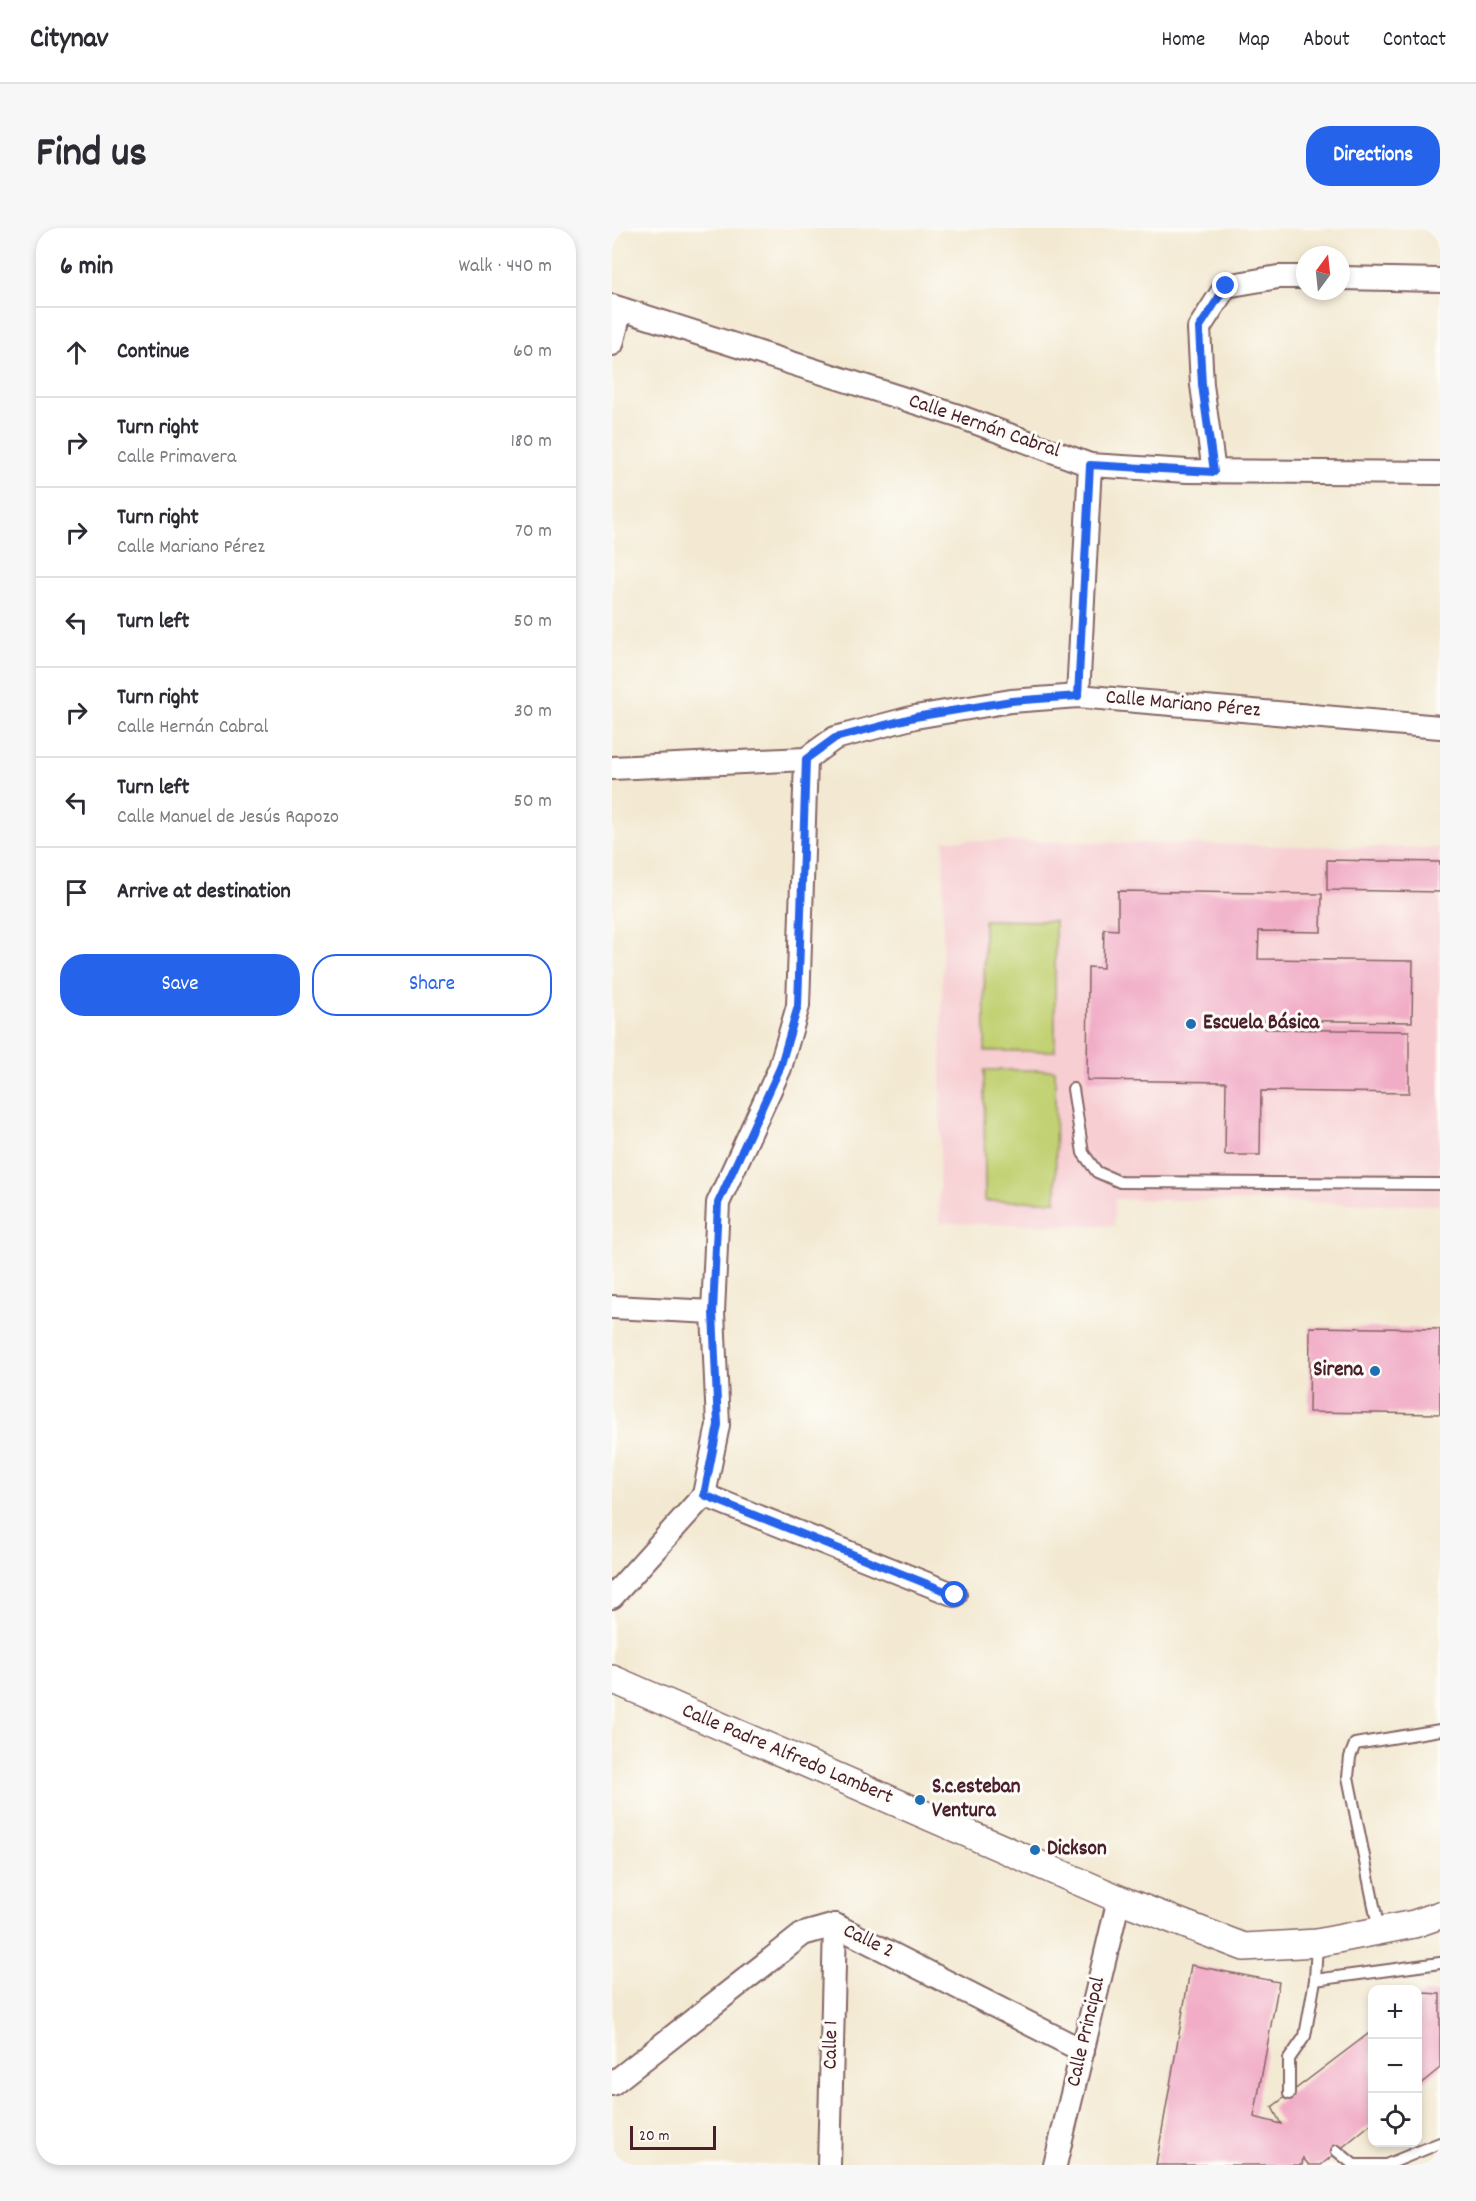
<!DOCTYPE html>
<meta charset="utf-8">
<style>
body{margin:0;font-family:Dekko,sans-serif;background:#f7f7f7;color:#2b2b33}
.controls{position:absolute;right:18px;bottom:18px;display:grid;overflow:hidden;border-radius:12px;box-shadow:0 3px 9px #0003}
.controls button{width:54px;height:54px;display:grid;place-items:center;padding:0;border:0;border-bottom:2px solid #e1e1e2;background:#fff;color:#2b2b33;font:30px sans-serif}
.compass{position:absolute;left:684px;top:18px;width:54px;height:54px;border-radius:50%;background:#fff;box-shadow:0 3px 9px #0003;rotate:15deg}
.scale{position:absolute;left:18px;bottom:15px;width:86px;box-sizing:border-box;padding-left:6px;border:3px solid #4a1f2b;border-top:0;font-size:16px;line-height:21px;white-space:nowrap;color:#4a1f2b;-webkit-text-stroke:4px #fdfcf7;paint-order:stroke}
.stop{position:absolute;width:18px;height:18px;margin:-14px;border:4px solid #2563eb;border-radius:50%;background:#fff}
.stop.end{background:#2563eb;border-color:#fff;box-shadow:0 2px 6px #0008}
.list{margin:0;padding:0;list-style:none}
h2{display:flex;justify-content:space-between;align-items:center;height:78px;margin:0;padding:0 24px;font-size:26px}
h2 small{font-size:20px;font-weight:400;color:#7c7c81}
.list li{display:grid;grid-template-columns:39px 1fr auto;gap:18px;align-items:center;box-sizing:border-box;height:90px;padding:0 24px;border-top:2px solid #e1e1e2}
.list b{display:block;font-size:22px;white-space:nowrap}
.list p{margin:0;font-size:20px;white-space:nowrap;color:#7c7c81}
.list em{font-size:20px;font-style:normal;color:#7c7c81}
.actions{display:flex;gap:12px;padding:18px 24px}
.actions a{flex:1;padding:14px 0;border:2px solid #2563eb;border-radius:24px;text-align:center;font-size:21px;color:#2563eb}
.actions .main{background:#2563eb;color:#fff}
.icon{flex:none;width:33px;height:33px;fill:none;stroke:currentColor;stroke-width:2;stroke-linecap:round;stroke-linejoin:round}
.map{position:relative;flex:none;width:828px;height:1937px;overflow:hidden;border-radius:24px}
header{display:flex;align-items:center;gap:36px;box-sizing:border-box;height:84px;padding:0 30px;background:#fff;border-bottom:2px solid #e1e1e2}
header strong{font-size:28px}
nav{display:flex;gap:33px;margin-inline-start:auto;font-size:21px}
.intro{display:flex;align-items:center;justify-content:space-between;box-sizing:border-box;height:144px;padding:0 36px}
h1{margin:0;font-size:42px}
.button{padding:15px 27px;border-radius:24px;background:#2563eb;color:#fff;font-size:21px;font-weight:700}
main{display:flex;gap:36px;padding:0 36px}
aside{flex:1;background:#fff;border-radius:24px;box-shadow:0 3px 9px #0003}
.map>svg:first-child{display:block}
.built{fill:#f7cfd3}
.green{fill:#c2d173;stroke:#86784f;stroke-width:1.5}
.building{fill:#f1acc6}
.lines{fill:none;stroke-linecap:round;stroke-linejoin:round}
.service-casing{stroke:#856665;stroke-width:14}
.minor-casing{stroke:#856665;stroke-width:26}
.tertiary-casing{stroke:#856665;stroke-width:30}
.service{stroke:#fff;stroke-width:10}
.minor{stroke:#fff;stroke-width:22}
.tertiary{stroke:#fff;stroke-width:27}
.route{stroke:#2563eb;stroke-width:8}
.poi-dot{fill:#1f6fb2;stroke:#fdfcf7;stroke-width:2}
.labels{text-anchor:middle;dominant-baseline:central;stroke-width:6;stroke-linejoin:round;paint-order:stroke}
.street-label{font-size:21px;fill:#4a1f2b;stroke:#fdfcf7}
.poi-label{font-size:21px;font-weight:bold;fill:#4a1f2b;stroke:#fdfcf7;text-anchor:start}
</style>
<header>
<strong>Citynav</strong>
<nav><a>Home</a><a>Map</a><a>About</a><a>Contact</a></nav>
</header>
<div class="intro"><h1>Find us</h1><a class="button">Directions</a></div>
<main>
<aside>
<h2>6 min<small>Walk · 440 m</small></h2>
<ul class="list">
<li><svg class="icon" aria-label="ahead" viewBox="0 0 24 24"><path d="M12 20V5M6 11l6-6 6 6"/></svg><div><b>Continue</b></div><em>60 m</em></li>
<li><svg class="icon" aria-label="right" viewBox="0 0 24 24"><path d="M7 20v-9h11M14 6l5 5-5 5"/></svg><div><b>Turn right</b><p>Calle Primavera</p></div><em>180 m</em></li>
<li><svg class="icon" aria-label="right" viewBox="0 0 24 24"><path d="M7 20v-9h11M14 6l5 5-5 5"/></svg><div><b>Turn right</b><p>Calle Mariano Pérez</p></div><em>70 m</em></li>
<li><svg class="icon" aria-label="left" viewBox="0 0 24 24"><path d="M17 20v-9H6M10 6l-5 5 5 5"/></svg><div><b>Turn left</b></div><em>50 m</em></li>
<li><svg class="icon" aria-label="right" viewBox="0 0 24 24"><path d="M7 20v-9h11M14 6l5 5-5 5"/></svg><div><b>Turn right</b><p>Calle Hernán Cabral</p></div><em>30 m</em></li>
<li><svg class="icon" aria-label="left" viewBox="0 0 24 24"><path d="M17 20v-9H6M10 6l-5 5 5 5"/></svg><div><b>Turn left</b><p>Calle Manuel de Jesús Rapozo</p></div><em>50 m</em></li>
<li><svg class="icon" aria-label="arrive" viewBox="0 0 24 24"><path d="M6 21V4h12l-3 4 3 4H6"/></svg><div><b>Arrive at destination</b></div></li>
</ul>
<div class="actions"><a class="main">Save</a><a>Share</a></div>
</aside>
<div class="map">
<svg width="828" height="1937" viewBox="0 0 828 1937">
<rect width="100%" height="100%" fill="#fdfcf7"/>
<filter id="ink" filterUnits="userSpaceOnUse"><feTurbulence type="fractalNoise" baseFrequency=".0167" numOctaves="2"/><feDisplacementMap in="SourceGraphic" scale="12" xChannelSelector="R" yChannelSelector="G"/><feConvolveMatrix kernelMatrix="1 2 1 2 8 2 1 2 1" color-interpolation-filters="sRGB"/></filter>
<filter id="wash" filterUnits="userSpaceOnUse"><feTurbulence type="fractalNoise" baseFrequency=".008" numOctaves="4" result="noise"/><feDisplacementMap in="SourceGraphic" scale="24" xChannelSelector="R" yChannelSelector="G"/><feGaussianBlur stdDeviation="1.35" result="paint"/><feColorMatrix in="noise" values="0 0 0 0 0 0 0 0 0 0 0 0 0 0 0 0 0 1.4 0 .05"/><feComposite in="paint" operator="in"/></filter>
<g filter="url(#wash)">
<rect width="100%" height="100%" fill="#f3e9d2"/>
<path class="built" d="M332 612 828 620V977L503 971 502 998 327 995Z"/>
<g class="green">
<path d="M372 692 443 693V823H373Z"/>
<path d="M372 842H443L444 973H373Z"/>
</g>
<g id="blocks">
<g class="building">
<path d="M715 632 828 634V664L715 662Z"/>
<path d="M506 663 710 666 709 704 647 703 646 731 801 733 800 794 653 792V801L797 803V865L649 863 648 927H613L614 854 475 852 476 739 491 740 492 701 506 702Z"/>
<path d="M698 1099 828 1101V1186L697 1184Z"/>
<path d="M579 1737 667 1754 642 1889 669 1896 660 1879 760 1803V1895L709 1937H697L691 1930 690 1937H544Z"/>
<path d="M811 1765 828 1766V1840L806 1858V1770Z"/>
</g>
</g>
</g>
<g filter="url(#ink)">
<use href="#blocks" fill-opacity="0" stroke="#856665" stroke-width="1.5"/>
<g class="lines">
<g class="service-casing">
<g id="service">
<path d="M461 861 471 925 485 944 508 954 828 956"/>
<path d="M767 1703 736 1549 738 1529 743 1516 828 1502"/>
<path d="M703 1752 828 1735"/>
<path d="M677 1866V1831L693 1808 703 1752 705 1716"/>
<path d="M725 1923 742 1937H772"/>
<path d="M774 1937 828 1915"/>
</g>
</g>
<g class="minor-casing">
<g id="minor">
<path d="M729 50 828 52"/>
<path d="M0 78 346 188 478 237 575 243 828 245"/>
<path d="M0 116 9 81"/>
<path d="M602 244 590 157 587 100 614 58 666 49H693"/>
<path d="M466 468 478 237"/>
<path d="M0 540 194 531 223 510 303 489 399 473 466 468 828 499"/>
<path d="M0 1079 101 1084"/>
<path d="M92 1267 343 1367"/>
<path d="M0 1369 92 1267 106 1197 101 1084 106 975 168 840 186 778 194 531"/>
<path d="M0 1856 191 1706 223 1697 471 1823"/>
<path d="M217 1937 223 1697"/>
<path d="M443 1937 507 1671"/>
</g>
</g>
<g class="tertiary-casing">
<path id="tertiary" d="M0 1451 507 1671 632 1719 705 1715 802 1696 828 1687"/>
</g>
<use href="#service" class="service"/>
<use href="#minor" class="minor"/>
<use href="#tertiary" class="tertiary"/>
</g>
</g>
<g class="lines" filter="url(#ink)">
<path class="route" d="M343 1367 92 1267 106 1197 101 1084 106 975 168 840 186 778 194 531 223 510 303 489 399 473 466 468 478 237 602 244 590 157 587 100 614 58"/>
</g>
<g class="poi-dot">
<circle cx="579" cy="796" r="6"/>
<circle cx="763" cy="1143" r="6"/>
<circle cx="308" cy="1572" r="6"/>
<circle cx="423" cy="1622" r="6"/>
</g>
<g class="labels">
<g class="street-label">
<text transform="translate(372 199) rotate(19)">Calle Hernán Cabral</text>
<text transform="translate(571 477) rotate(5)">Calle Mariano Pérez</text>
<text transform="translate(175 1527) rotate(23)">Calle Padre Alfredo Lambert</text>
<text transform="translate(256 1714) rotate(26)">Calle 2</text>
<text transform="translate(475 1804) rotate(-77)">Calle Principal</text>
<text transform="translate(220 1817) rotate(-89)">Calle 1</text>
</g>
<g class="poi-label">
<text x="591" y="796">Escuela Básica</text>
<text x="751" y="1143" text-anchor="end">Sirena</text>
<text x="320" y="1560">S.c.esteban<tspan x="320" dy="24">Ventura</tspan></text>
<text x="435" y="1622">Dickson</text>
</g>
</g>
</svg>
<div class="controls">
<button>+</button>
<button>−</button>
<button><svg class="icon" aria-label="locate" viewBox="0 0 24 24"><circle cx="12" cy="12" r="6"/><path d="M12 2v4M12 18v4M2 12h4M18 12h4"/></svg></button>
</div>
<svg class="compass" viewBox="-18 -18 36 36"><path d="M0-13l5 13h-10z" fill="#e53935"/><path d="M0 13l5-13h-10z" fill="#7c7c81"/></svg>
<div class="scale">20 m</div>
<div class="stop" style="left:343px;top:1367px"></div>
<div class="stop end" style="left:614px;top:58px"></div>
</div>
</main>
